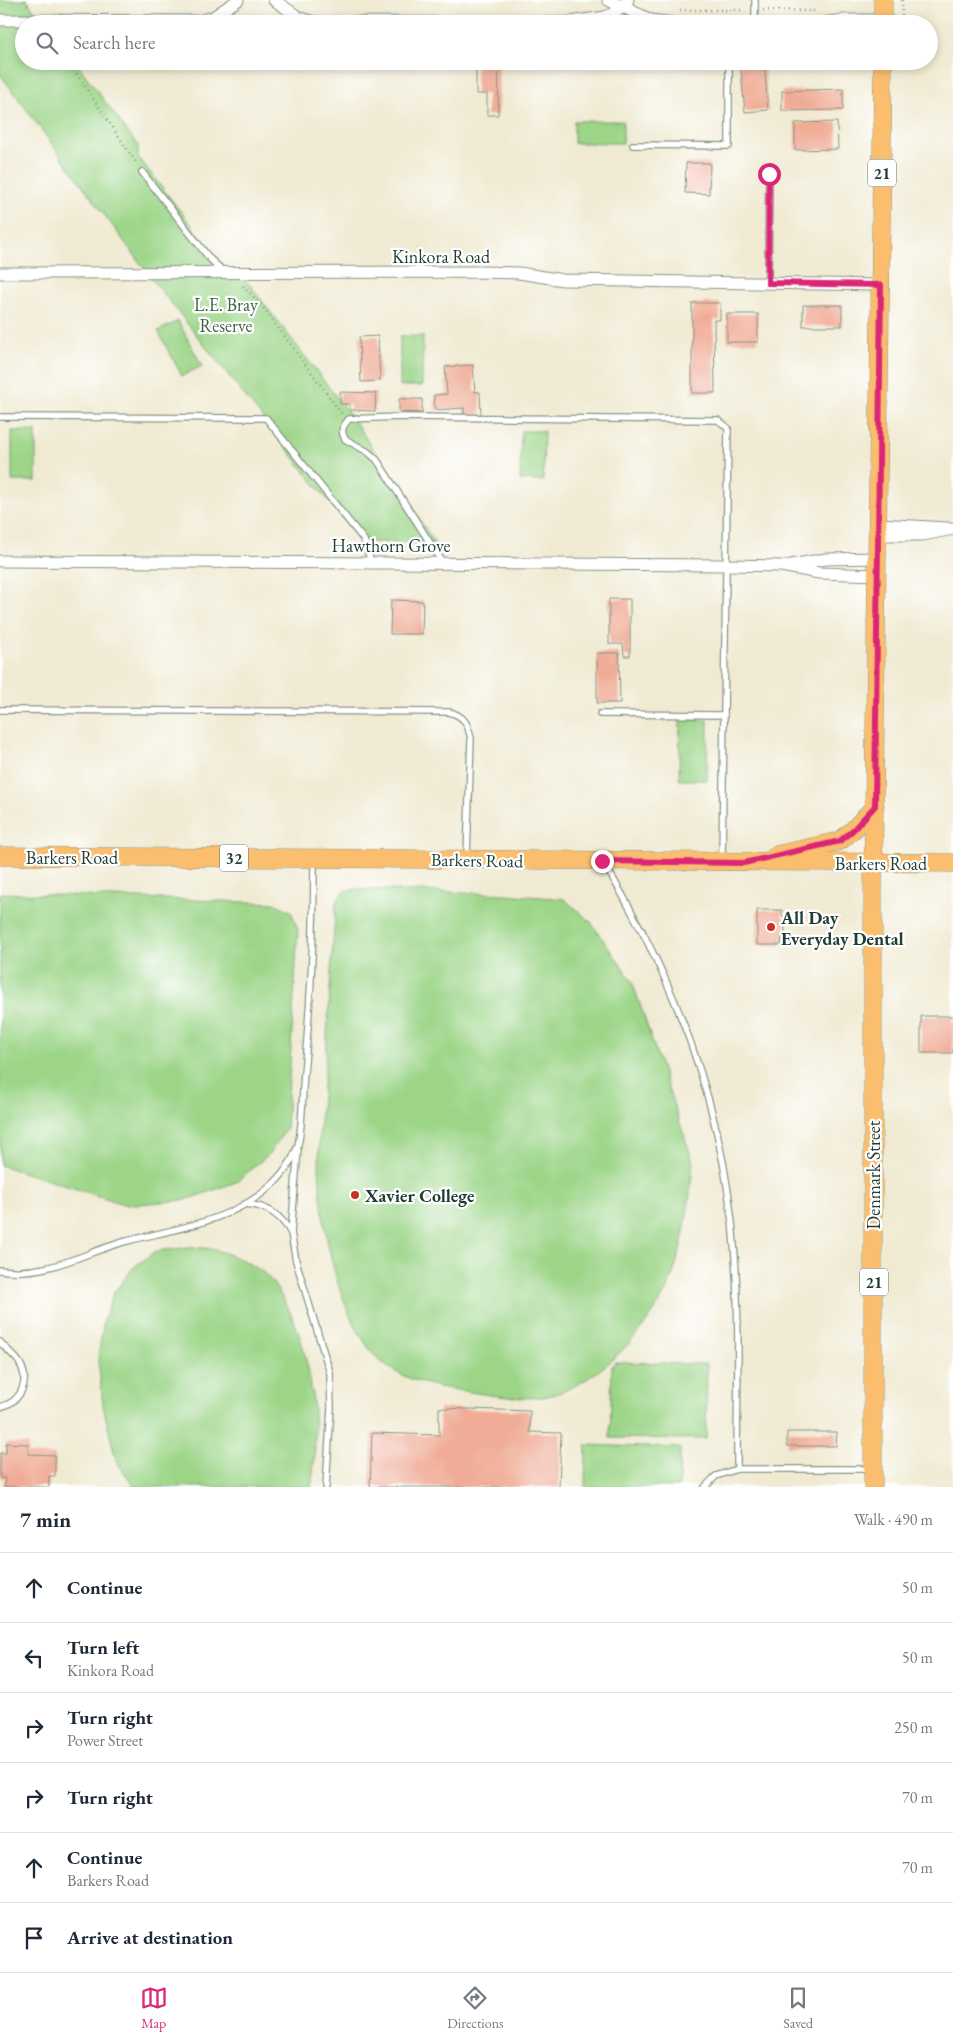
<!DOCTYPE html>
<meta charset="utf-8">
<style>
body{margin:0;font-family:"EB Garamond",serif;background:#f6f6f7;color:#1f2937}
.stop{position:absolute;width:15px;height:15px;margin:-11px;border:4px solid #db2777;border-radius:50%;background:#fff}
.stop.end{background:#db2777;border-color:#fff;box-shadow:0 1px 5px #0008}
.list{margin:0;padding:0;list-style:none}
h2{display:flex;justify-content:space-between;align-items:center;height:65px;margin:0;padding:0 20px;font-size:21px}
h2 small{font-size:16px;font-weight:400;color:#747a83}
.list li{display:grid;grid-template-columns:32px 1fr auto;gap:15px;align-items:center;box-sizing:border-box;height:70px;padding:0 20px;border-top:1px solid #e0e1e3}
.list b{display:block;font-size:19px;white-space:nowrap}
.list p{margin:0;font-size:16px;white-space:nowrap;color:#747a83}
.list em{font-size:16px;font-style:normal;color:#747a83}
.icon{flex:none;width:28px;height:28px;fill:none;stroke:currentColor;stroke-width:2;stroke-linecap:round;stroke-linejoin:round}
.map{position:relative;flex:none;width:953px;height:1487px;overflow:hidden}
.search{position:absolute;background:#fff;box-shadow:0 2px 8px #0003;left:15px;right:15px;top:15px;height:55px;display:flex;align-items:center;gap:12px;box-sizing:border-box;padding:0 18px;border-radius:28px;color:#747a83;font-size:19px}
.sheet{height:485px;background:#fff}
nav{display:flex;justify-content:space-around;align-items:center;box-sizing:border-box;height:70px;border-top:1px solid #e0e1e3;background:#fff;font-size:14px;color:#747a83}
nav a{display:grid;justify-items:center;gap:2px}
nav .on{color:#db2777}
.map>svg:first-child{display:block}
.green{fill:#9cd588;stroke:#5e895e}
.building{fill:#f0ac96}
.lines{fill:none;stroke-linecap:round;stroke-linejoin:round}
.lane-casing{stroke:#889483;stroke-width:8}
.street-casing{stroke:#889483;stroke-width:13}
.primary-casing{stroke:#889483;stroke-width:19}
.path{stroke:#889483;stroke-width:2.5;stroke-dasharray:1 4;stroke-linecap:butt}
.lane{stroke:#fff;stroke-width:5.5}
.street{stroke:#fff;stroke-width:11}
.primary{stroke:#fbbe6e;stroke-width:18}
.route{stroke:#db2777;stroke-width:6}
.poi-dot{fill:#c8321e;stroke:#fff;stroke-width:2}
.labels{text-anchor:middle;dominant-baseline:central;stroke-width:4.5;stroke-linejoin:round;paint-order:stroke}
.shield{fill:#fff;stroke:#627771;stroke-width:1}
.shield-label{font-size:16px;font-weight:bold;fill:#1f3d34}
.street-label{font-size:18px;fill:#1f3d34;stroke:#fff}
.park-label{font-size:18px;fill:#3e6349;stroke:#fff}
.poi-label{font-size:18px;font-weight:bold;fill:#1f3d34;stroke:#fff;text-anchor:start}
</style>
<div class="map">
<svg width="953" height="1487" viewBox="0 0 953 1487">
<rect width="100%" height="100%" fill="#fff"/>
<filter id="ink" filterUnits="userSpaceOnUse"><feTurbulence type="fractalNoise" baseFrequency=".02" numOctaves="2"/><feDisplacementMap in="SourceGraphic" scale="10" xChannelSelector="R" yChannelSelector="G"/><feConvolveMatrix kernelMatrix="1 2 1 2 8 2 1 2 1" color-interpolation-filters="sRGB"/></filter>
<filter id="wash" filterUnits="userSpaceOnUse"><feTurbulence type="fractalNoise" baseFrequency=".0096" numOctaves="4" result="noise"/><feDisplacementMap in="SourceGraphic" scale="20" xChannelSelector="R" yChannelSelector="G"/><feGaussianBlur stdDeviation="1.12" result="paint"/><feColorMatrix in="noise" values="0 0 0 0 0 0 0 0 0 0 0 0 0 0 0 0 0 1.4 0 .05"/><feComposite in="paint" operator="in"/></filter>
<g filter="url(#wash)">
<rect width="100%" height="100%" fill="#f0ead2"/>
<g class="green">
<path d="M0 0H27L44 24H24V61H75L138 146V157L222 264 249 284 335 395 356 423 435 543 361 542 155 283 0 74Z"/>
<rect x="574" y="121" width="49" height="22"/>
<path d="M178 321 202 366 182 376 158 331Z"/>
<path d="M400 336H423L422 386H400Z"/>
<rect x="12" y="431" width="24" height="50"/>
<path d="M521 431H544L543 481 520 480Z"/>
<path d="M680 720H708L707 780H679Z"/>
<path d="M358 889 504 894 564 899 590 921 632 981 693 1162C690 1199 685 1239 673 1274 656 1323 600 1384 548 1396 524 1401 489 1395 464 1391 429 1386 389 1378 368 1347 334 1299 320 1220 319 1162 318 1126 323 1089 326 1053 329 1003 332 952 336 902L344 891Z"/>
<path d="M0 893 274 903 291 911 298 930 286 1129 270 1153 236 1182 186 1200 127 1205 0 1165Z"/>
<path d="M182 1248C192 1248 203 1247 212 1249 226 1252 257 1265 267 1276 311 1326 322 1424 311 1487H134L116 1460 103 1406 98 1358 104 1320 114 1292 134 1267 156 1251Z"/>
<path d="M615 1362 707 1364 706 1439 610 1438 612 1365Z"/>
<path d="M586 1445 680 1448 679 1487H585Z"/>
</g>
<g id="blocks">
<g class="building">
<path d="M476 61H499L498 115H487V94H476Z"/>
<path d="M740 61H764L768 110 745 112Z"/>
<path d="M843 89V110L782 111V91Z"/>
<path d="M837 122 838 149 795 150V123Z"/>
<path d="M686 163H710L709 194 685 193Z"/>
<path d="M692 303H720V320H714L715 393H692Z"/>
<rect x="803" y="305" width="39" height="21"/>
<rect x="727" y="314" width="31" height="28"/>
<path d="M378 336 380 381 361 382 359 337Z"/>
<path d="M473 365 475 392H480L481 415 464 416V408L435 410 434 395 447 394 445 367Z"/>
<path d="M340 392 376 393 375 411 350 410V404H340Z"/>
<path d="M399 399H422V413L399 412Z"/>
<path d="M609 599H630V656H624L623 644H609Z"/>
<path d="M391 600 423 601 422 634H390Z"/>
<path d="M597 653H619L620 703H597Z"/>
<path d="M757 910H782V917H785V938H782L781 945H757Z"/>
<rect x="921" y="1016" width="32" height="37"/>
<path d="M439 1408 530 1411V1432L561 1433 559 1487H370L372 1433 439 1435Z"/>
<path d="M787 1432H837L836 1446H787Z"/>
<path d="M6 1443 28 1444V1454L55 1455V1476H49V1487H4L5 1478H0V1453H6Z"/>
</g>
</g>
</g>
<g filter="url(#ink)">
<use href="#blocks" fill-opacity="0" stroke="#889483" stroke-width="1"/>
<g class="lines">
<g class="lane-casing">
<g id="lane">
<path d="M755 0V24"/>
<path d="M633 145 729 146V61"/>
<path d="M142 172 210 259 223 271"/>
<path d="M768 283 769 174"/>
<path d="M0 417 266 418 364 540 371 562"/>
<path d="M443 563 377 460 368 452 345 439C340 430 343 426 349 419L399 417 718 420 728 428 722 858"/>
<path d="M0 710 449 712C465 716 468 724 471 739L467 857"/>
<path d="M600 714 724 715"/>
<path d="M603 863C619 886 631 911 644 935 695 1035 728 1145 735 1257 740 1327 737 1398 737 1469"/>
<path d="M298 1150 291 1233 296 1261 330 1373 331 1408 326 1487"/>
<path d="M245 1204C267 1206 280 1214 291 1233"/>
<path d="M0 1270C50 1277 85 1251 131 1240 180 1228 236 1220 274 1183 284 1174 294 1158 298 1145 303 1124 302 1095 304 1073 311 1002 314 932 314 861"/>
<path d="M0 1342C6 1349 14 1355 19 1362 31 1381 21 1402 0 1407"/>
<path d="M705 1487 716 1476 737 1469H871"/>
</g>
</g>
<g class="street-casing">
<g id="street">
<path d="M274 0 300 18 315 22 563 23 605 17 613 14 628 0"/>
<path d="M608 0 651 20 680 24"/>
<path d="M608 16 615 20 635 24"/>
<path d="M0 20 198 21 213 17 238 0"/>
<path d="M817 24 844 20H883"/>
<path d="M0 273 483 272 519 273 563 280 881 285"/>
<path d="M879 524 947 528"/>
<path d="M878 535H923L953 529"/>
<path d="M0 561 727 565 781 566 819 573 878 575"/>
<path d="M791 565 826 559 878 558"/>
</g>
</g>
<g class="primary-casing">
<g id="primary">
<path d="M883 24V0"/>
<path d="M776 855 840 841 854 829 875 806"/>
<path d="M0 856 953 863"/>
<path d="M873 1487V892L883 61"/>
</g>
</g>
<g class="path">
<path d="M25 0 29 7"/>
<path d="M902 0V24"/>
<path d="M680 10H745"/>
<path d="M763 10 815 11"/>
<path d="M68 61 137 164"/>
<path d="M243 286 262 306 342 414"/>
</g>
<use href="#lane" class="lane"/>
<use href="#street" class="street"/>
<use href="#primary" class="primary"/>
</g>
</g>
<g class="lines" filter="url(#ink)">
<path class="route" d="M602 861 744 863 840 841 854 829 875 806 881 285 768 283 769 174"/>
</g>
<g class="poi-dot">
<circle cx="771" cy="927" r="5"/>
<circle cx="355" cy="1195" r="5"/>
</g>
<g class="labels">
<g class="shield">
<rect x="868" y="159.5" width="28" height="27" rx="4"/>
<rect x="220" y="844.5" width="28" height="27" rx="4"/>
<rect x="860" y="1268.5" width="28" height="27" rx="4"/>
</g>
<g class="shield-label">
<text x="882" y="173">21</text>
<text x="234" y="858">32</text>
<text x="874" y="1282">21</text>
</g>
<g class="street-label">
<text x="441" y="256">Kinkora Road</text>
<text x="391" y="545">Hawthorn Grove</text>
<text x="72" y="857">Barkers Road</text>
<text transform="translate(477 860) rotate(1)">Barkers Road</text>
<text x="881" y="863">Barkers Road</text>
<text transform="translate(873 1175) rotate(-90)">Denmark Street</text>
</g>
<g class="park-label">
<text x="226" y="304">L.E. Bray<tspan x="226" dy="21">Reserve</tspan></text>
</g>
<g class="poi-label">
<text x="781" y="917">All Day<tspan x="781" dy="21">Everyday Dental</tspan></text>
<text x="365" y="1195">Xavier College</text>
</g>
</g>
</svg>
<div class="stop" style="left:769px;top:174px"></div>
<div class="stop end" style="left:602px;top:861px"></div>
<div class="search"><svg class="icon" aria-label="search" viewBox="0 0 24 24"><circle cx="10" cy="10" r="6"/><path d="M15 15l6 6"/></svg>Search here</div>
</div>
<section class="sheet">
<h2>7 min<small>Walk · 490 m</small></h2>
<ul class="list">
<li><svg class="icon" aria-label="ahead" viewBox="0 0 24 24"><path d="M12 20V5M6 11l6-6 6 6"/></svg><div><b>Continue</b></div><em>50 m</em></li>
<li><svg class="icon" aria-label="left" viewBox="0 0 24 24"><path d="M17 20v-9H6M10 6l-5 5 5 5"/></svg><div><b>Turn left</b><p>Kinkora Road</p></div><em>50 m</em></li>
<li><svg class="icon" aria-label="right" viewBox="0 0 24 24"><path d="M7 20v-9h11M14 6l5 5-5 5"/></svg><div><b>Turn right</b><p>Power Street</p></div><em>250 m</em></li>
<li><svg class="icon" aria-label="right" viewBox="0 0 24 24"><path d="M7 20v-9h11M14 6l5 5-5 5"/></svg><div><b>Turn right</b></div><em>70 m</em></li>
<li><svg class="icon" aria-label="ahead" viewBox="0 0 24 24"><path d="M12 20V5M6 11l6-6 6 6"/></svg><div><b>Continue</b><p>Barkers Road</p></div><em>70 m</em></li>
<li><svg class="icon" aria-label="arrive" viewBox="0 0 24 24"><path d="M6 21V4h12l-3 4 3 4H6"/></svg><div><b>Arrive at destination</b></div></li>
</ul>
</section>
<nav>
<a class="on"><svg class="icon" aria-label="map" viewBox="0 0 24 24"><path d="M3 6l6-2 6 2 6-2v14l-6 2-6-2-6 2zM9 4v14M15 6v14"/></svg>Map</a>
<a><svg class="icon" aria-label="directions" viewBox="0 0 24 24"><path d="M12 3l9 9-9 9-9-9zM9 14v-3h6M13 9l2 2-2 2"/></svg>Directions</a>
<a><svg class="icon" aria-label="saved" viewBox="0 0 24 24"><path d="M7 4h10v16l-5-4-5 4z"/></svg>Saved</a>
</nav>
